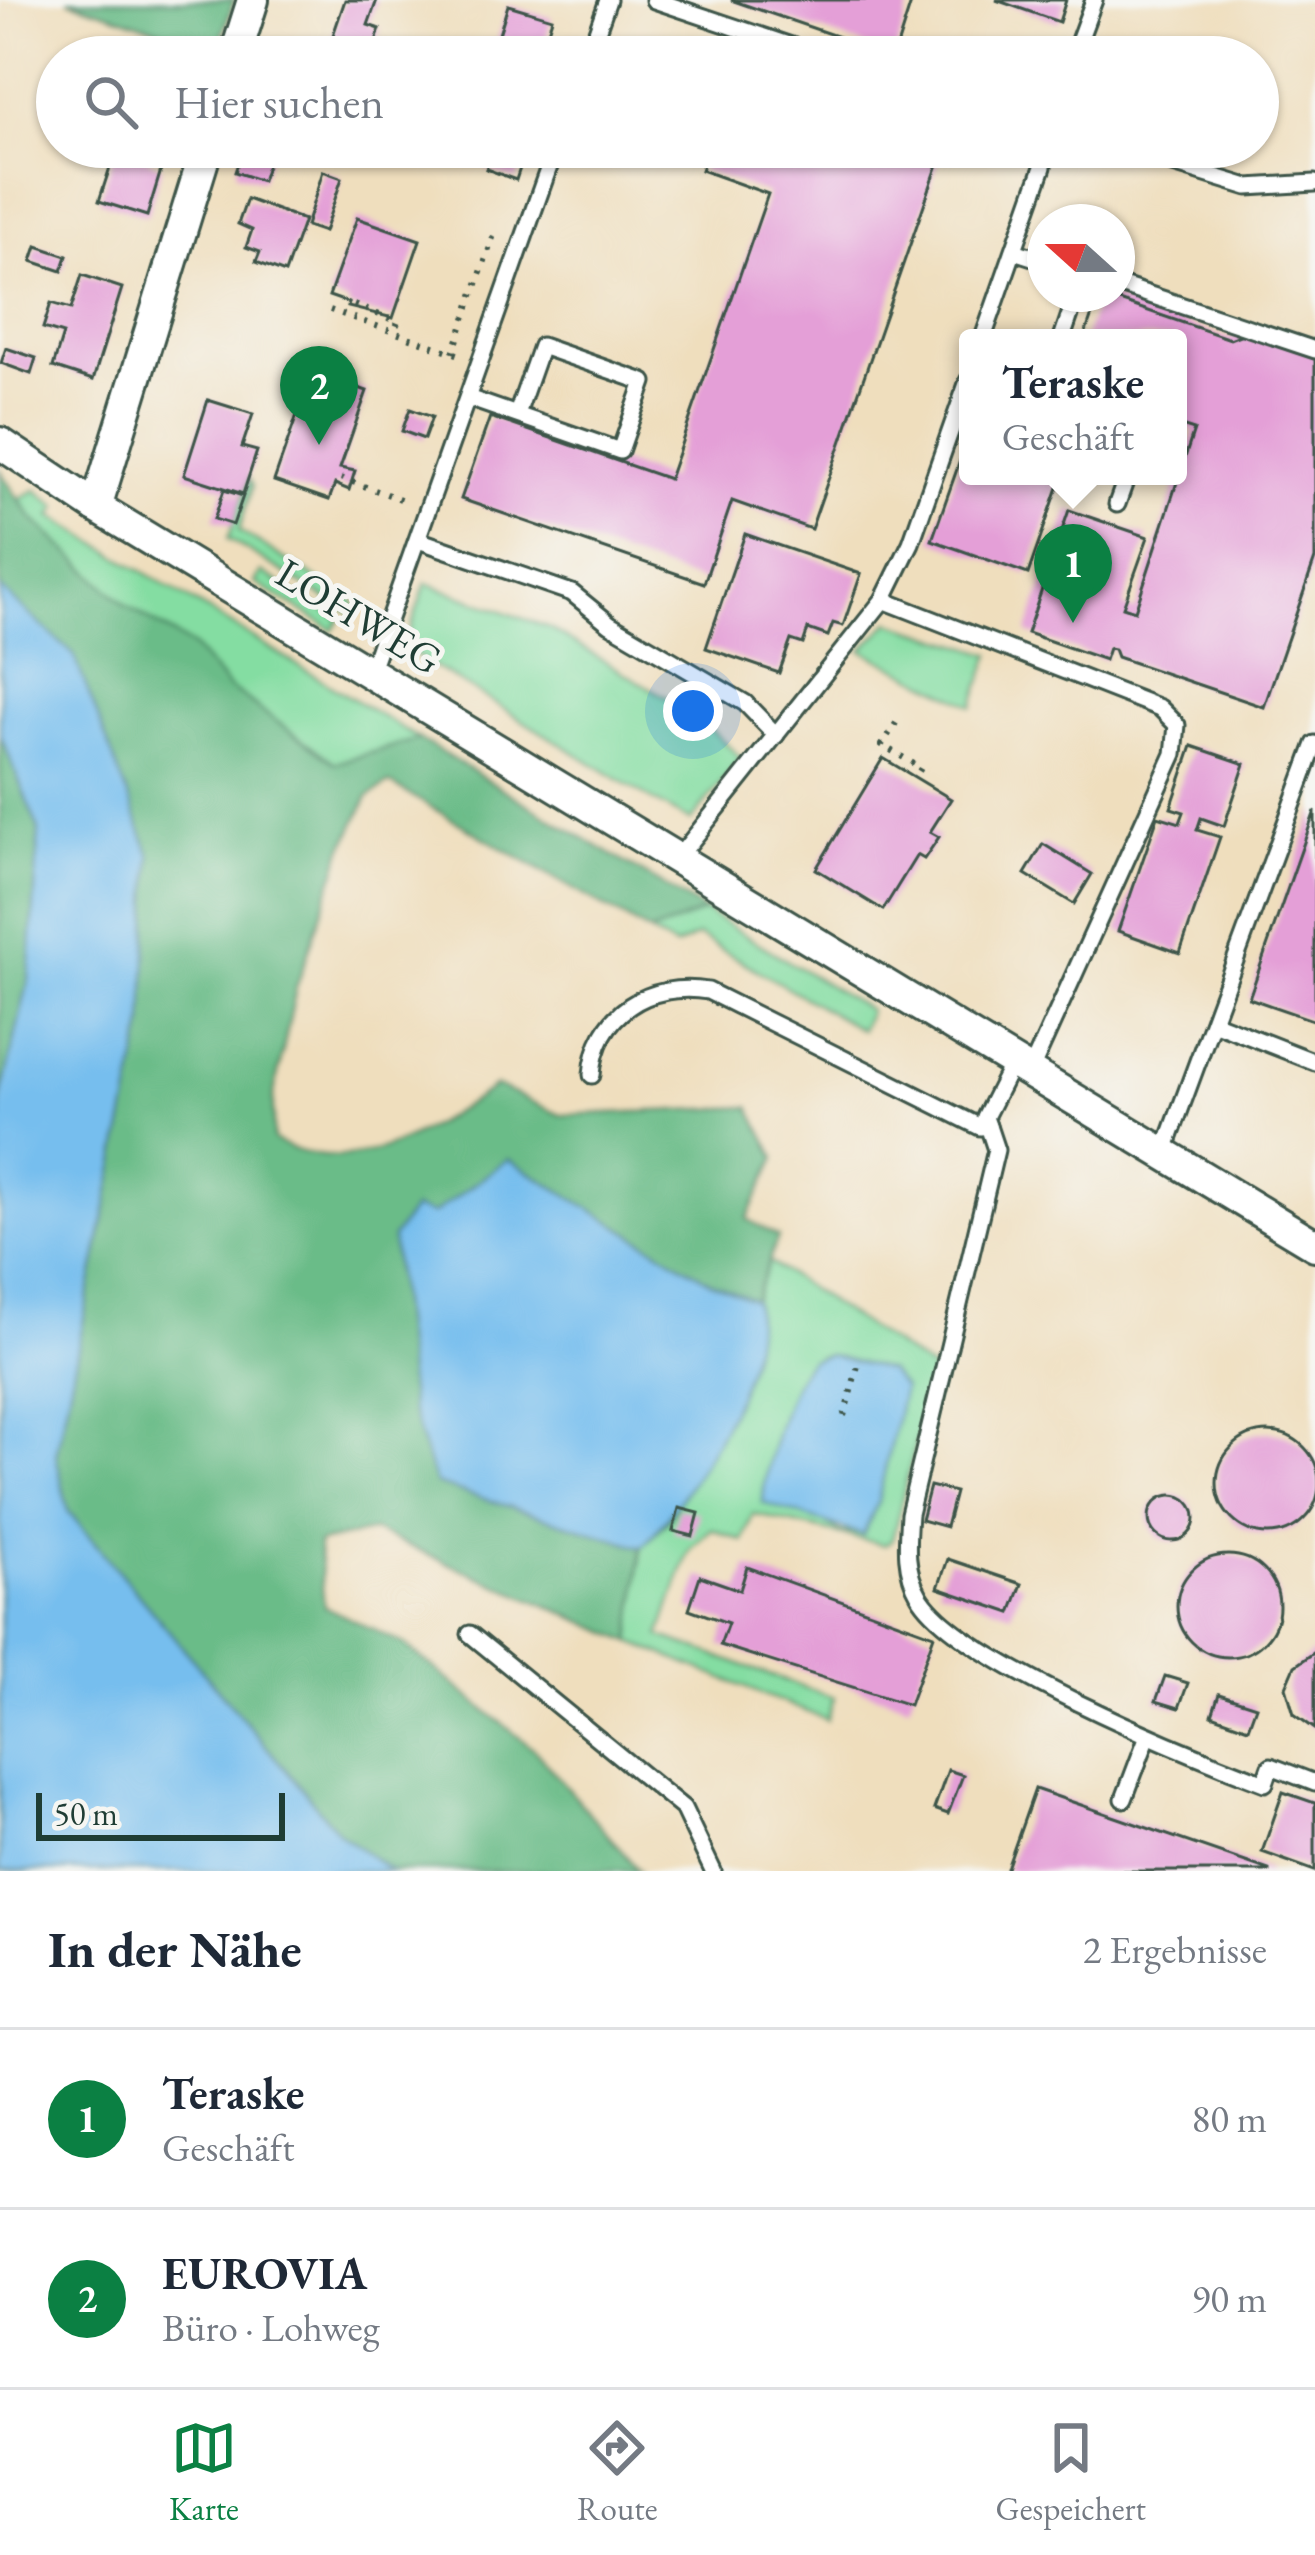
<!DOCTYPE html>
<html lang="de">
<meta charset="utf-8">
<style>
body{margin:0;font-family:"EB Garamond",serif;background:#f2f2f3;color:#1f2937}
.compass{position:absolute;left:1027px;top:204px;width:108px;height:108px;border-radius:50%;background:#fff;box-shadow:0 3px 9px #0004;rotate:291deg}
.scale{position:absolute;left:36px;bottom:30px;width:249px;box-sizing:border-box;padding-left:12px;border:6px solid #1f3d34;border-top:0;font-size:33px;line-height:42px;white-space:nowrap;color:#1f3d34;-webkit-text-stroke:9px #f6f6f2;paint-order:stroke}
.you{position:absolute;left:693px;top:711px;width:42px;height:42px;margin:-30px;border:9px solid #fff;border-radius:50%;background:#1a73e8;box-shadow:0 0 0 18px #1a73e833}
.badge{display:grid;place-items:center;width:78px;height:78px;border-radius:50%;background:#0b8043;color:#fff;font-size:39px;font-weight:700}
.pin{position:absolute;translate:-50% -99px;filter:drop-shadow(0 3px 6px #0008)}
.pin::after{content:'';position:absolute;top:63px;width:42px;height:36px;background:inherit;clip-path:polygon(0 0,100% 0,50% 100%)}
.popup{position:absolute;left:959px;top:329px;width:228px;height:156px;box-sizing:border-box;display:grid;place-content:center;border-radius:12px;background:#fff;filter:drop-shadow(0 3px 9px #0005);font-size:39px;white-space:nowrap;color:#747a83}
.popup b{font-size:45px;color:#1f2937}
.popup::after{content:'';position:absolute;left:50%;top:100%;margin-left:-24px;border:24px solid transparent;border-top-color:#fff}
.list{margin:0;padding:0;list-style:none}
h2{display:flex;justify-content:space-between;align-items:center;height:156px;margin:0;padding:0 48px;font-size:51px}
h2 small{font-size:39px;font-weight:400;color:#747a83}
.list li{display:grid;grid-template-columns:78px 1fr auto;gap:36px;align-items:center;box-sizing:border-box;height:180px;padding:0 48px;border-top:3px solid #e0e1e3}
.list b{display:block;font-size:45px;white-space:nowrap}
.list p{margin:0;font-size:39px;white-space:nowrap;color:#747a83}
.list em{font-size:39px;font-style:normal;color:#747a83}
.icon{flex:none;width:66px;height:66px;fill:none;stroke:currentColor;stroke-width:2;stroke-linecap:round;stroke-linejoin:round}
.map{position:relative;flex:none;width:1315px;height:1871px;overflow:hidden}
.search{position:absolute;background:#fff;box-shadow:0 3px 9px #0004;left:36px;right:36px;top:36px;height:132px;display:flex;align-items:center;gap:30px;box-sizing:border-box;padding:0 42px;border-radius:66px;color:#747a83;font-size:45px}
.sheet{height:516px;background:#fff}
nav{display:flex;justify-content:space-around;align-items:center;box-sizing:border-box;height:168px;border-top:3px solid #e0e1e3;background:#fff;font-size:33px;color:#747a83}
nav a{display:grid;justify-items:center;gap:6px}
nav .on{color:#0b8043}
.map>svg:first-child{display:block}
.green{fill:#84dda2;stroke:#528d6b;stroke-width:3;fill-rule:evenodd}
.forest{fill:#6bbc88;stroke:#457c5e;stroke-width:3}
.water{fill:#76beee;stroke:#4a7e91;stroke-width:3}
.building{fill:#e49fd7}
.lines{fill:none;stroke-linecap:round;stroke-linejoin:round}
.service-casing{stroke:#3e5549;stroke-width:21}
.minor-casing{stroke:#3e5549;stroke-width:36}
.path{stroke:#3e5549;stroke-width:6;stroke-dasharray:3 9;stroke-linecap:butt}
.service{stroke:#fff;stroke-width:15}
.minor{stroke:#fff;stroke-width:30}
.labels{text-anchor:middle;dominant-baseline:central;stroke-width:10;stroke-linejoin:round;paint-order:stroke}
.street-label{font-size:42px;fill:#1f3d34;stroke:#f6f6f2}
</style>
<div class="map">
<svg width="1315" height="1871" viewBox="0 0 1315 1871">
<rect width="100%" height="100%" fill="#f6f6f2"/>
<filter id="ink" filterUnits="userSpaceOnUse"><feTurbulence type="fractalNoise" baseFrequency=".00833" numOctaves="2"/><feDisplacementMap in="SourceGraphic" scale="24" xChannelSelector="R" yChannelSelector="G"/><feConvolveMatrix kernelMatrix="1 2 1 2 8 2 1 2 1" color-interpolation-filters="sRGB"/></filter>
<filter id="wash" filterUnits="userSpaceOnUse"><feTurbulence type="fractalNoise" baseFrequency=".004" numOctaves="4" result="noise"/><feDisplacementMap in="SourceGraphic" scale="48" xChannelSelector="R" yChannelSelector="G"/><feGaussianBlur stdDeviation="2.7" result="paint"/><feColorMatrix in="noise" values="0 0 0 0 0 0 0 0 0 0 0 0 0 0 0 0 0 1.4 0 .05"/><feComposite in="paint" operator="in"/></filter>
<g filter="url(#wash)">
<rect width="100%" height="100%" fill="#efdebd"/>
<g class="green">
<path d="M249 479 252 486 239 531 355 602 353 615 228 539Z"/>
<path d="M36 490 58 507 52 516 419 739 335 763 228 687 192 646 124 604 31 517 20 498Z"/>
<path d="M261 572 340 619 333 630 255 583Z"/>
<path d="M426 583 547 627 694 714 741 758 691 821 654 801 404 648Z"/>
<path d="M890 622 991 654 973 706 862 650Z"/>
<path d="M705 911 869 1010 861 1030 698 936 675 947 650 933Z"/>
<path d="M769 1262 933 1371 892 1540 885 1545 753 1514 743 1541 711 1529 689 1551 660 1636 834 1698 827 1720 631 1642 642 1547 670 1518 752 1353 754 1300ZM830 1355 889 1371 878 1501 863 1535 840 1532 764 1485 795 1384 818 1357Z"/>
</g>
<g class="forest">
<path d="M68 0H234L218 49Z"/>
<path d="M0 471 31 517 124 604 192 646 228 687 335 763 419 739 705 911 650 933 389 783 368 797 343 849 296 988 273 1098V1140C356 1185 427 1129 496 1086L561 1115 750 1107 776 1158 747 1219 778 1237 754 1300 711 1282 508 1159 406 1339 411 1410 435 1483 642 1547 631 1642 374 1531 318 1543 324 1606 405 1645 535 1750 639 1871H391L340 1834 68 1511 56 1455 144 1025 74 655 0 588Z"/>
<path d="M0 734 39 830 29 979 0 1101Z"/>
</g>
<g class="water">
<path d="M0 588 74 655 151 856 144 1025 56 1455 68 1511 340 1834 391 1871H0V1101L29 979 39 830 0 734Z"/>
<path d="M508 1159 711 1282 754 1300C771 1366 687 1500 642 1547L435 1484 411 1410 392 1238 413 1209 433 1214Z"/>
<path d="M830 1355 889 1371 903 1388 878 1501 863 1535 763 1503C763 1471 787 1383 810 1360Z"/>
</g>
<g id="blocks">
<g class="building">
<path d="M345 0H377L368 25 380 29 371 57 330 44Z"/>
<path d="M731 0H912L894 56Z"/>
<path d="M996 0H1066L1059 22Z"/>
<path d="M508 5 552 18 540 57H492Z"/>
<path d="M56 68H57V111L44 107Z"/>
<path d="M709 147H944L811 529 732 501 704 583 461 499 490 417 669 479 768 194 701 170Z"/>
<path d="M243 148 270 156 262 181 235 172Z"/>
<path d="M132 151 162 167 147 216 99 201 115 152 132 157Z"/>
<path d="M491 157 520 168 516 180 486 169Z"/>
<path d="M323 171 342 178 324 232 306 226Z"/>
<path d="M247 199 304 220 285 273 256 262 260 252 246 247 252 230 238 224Z"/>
<path d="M357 218 420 240 393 318 348 307 349 303 329 296Z"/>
<path d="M37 246 67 256 62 271 32 261Z"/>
<path d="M82 275 122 288 93 380 53 367 63 334 43 328 51 303 71 309Z"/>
<path d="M1099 294 1230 339 1255 329 1315 349V559L1264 707 1117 657 1114 649 1109 648 1105 660 1027 633 1069 510 1148 537 1123 607 1135 611 1194 430 1178 425V338H1084Z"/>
<path d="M6 348 36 358 31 374 1 363Z"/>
<path d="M312 372 367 391 340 468 355 471 349 490 335 484 329 500 274 481Z"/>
<path d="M208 400 253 414 242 447 257 451 243 494 184 475Z"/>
<path d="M410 409 432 417 424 439 402 431Z"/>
<path d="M968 438V476H1062L1028 574 932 540Z"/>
<path d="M224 490 243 496 233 525 214 519Z"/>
<path d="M745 534 861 574 843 626 833 623 828 636 808 629 803 644 791 640 779 673 706 648Z"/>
<path d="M1192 746 1245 764 1224 826 1201 818 1197 830 1220 837 1180 953 1118 931 1158 816 1180 823 1184 812 1171 808Z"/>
<path d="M883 758 951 799 930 832 939 837 924 859 917 855 883 910 816 869Z"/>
<path d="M1315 811V1021L1249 998Z"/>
<path d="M1043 844 1092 874 1074 904 1025 874Z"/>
<circle cx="1268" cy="1483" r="51"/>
<path d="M930 1486 955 1492 946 1527 921 1520Z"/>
<circle cx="1172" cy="1518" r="23"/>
<path d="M679 1508 699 1513 693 1536 673 1531Z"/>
<circle cx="1228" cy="1606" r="51"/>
<path d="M948 1559 1022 1584 1011 1613 938 1588Z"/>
<path d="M747 1567 934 1635 909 1705 720 1645 728 1623 689 1609 700 1576 740 1590Z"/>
<path d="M1315 1652V1729L1294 1714 1286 1687 1295 1666Z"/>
<path d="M1165 1676 1188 1683 1179 1708 1156 1701Z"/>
<path d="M1219 1694 1256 1706 1248 1728 1212 1715Z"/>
<path d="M948 1770 963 1775 948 1814 934 1809Z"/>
<path d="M1035 1789 1269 1870V1871H1006Z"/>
<path d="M1283 1792 1315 1803V1871L1262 1852Z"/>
</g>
</g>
</g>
<g filter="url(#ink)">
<use href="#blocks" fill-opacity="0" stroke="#3e5549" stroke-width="3"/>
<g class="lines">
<g class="service-casing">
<g id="service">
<path d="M654 0 824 57"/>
<path d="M588 57 608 0"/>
<path d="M1073 57 1094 0"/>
<path d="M1118 147 1248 187 1315 183"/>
<path d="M1014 251 1045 261"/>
<path d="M1117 284 1315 350"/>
<path d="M983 338 1043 167 1041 147"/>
<path d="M1062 338 1077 294"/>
<path d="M468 398 620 451 644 382 541 346 517 414"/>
<path d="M1117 504 1127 476"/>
<path d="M418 540 572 593 610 624 745 703 776 735"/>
<path d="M883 600 1160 708 1177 725 1174 754 1030 1072"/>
<path d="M370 672 556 147"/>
<path d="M677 859 883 600 911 543 968 381"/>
<path d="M1213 1022 1315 1062"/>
<path d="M1013 1062 985 1117 996 1150 909 1514C907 1542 904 1569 919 1595 956 1660 1191 1755 1265 1783L1271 1766 1315 1783"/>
<path d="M592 1075C596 1013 650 981 708 991L980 1127 988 1126"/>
<path d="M1164 1153 1315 744"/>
<path d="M470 1634 683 1808 713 1871"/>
<path d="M1124 1799 1147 1738"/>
</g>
</g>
<g class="minor-casing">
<g id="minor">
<path d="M235 57 253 0"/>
<path d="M0 443 96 507 1315 1245"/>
<path d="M96 507 207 147"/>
</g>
</g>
<g class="path">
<path d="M354 305 398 322 394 332"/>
<path d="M330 310 460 355"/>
<path d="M453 353 495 232"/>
<path d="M341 478 406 501"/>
<path d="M896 723 882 745 921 768 915 778"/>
<path d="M844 1416 859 1362"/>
</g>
<use href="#service" class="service"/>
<use href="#minor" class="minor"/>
</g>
</g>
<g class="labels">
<g class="street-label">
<text transform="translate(359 616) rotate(31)">LOHWEG</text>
</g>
</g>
</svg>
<svg class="compass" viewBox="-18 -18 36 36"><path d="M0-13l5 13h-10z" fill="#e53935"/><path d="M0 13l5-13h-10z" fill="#747a83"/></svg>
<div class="scale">50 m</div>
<div class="you"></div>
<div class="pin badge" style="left:1073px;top:623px">1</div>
<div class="popup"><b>Teraske</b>Geschäft</div>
<div class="pin badge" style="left:319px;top:445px">2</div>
<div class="search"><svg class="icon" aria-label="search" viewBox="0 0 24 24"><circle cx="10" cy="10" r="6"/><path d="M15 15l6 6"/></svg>Hier suchen</div>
</div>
<section class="sheet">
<h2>In der Nähe<small>2 Ergebnisse</small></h2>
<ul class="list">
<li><span class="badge">1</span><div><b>Teraske</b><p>Geschäft</p></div><em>80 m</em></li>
<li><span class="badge">2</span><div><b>EUROVIA</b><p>Büro · Lohweg</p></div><em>90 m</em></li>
</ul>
</section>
<nav>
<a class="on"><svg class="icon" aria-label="map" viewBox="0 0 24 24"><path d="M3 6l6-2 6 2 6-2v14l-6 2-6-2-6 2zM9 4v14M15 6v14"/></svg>Karte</a>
<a><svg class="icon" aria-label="directions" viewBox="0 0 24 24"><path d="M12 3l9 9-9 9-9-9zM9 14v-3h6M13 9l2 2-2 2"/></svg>Route</a>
<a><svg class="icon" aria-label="saved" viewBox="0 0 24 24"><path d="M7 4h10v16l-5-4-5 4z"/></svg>Gespeichert</a>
</nav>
